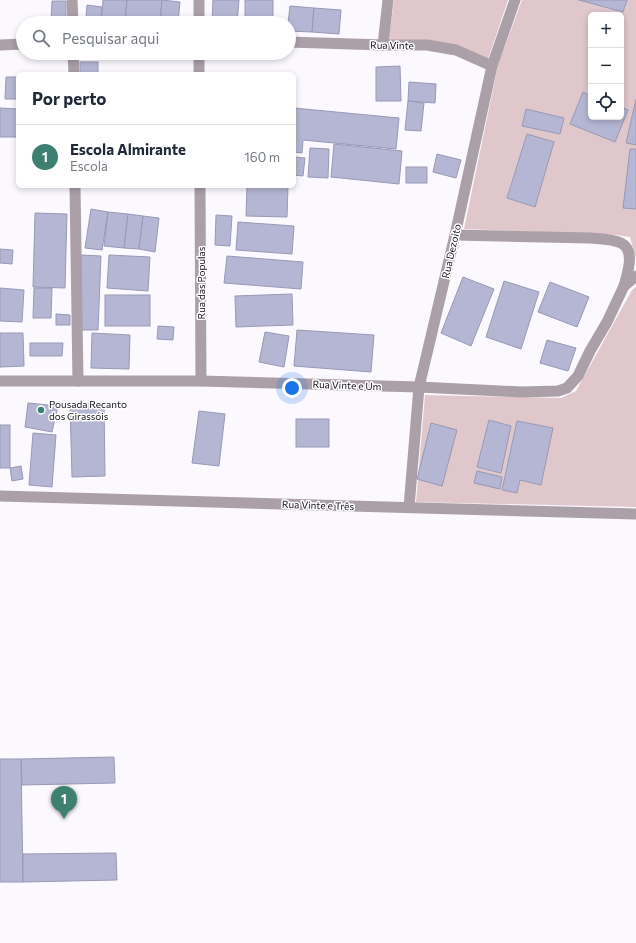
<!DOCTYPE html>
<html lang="pt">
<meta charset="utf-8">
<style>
body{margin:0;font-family:Commissioner,sans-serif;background:#f6f6f7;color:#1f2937}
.controls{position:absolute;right:12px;top:12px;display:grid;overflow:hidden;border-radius:6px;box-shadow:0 2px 6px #0003}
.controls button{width:36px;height:36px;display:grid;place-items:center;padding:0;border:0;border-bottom:1px solid #e0e1e3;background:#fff;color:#1f2937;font:20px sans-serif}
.you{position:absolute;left:292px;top:388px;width:14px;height:14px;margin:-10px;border:3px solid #fff;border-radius:50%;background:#1a73e8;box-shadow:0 0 0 6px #1a73e833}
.badge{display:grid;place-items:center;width:26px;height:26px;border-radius:50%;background:#3d7f70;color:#fff;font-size:13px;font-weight:700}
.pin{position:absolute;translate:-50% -33px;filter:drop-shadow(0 1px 2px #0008)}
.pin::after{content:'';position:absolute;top:21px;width:14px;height:12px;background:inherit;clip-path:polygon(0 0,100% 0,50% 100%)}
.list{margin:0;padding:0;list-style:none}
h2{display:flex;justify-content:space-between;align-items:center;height:52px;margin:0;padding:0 16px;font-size:17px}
h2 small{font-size:13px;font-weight:400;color:#747a83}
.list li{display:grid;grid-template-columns:26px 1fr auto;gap:12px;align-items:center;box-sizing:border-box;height:64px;padding:0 16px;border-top:1px solid #e0e1e3}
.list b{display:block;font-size:15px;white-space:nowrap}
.list p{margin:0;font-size:13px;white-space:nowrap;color:#747a83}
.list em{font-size:13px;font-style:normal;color:#747a83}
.icon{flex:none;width:22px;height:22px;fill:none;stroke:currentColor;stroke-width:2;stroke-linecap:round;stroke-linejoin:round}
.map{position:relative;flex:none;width:636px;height:943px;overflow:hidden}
.search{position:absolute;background:#fff;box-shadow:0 2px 6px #0003;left:16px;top:16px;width:280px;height:44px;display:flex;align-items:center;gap:10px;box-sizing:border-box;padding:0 14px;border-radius:22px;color:#747a83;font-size:15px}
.panel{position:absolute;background:#fff;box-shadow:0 2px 6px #0003;left:16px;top:72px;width:280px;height:116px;border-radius:6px}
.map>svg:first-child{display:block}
.green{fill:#dfc7cc;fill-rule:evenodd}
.building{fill:#b4b6d3;stroke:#9799b5}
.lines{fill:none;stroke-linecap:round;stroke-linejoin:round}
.minor{stroke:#ab9fa8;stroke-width:11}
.poi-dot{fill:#3d7f70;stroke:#fff;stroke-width:1.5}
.labels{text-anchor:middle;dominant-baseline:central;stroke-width:3;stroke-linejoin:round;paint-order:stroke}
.street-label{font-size:10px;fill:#140f18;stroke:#fff}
.poi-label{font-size:10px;fill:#140f18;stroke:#fff;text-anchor:start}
</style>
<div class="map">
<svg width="636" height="943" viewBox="0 0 636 943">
<rect width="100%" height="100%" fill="#fbf8fe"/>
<g class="green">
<path d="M394 0H508L488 59 389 40Z"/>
<path d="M522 0H636V259L630 237 616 235 464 229 498 65ZM591 15H621V117H591Z"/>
<path d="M636 287V507L416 502 425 395 561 398 576 391 632 290Z"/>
</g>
<g class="building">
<path d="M103 0H127L125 23H101Z"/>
<path d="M127 0H162L160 23H125Z"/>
<path d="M162 0 180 2 178 23H160Z"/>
<path d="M213 0H239L237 23H212Z"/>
<rect x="245" y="0" width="28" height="23"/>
<path d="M579 0H627L623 12Z"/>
<path d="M52 1H66V22H51Z"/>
<path d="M87 5 102 7 101 18 86 17Z"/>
<path d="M290 6 314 8 312 32 289 31V23H288Z"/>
<path d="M314 8 341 10 339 34 312 32Z"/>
<rect x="80" y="62" width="18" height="12"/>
<path d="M400 66 401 101H376V67Z"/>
<path d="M6 77H18V99H5Z"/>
<path d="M409 82 436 84 435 103 408 101Z"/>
<path d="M583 92 591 96V117H621V107L628 110 615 142 570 124Z"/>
<path d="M636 99V145L626 143Z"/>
<path d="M408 101 424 103 421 131 405 130Z"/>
<path d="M0 108 18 109V137H0Z"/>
<path d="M294 108 399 118 396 149 303 140 302 153 294 152Z"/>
<path d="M526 109 564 118 560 134 522 126Z"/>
<path d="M527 134 554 142 535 207 507 198Z"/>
<path d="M334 144 402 151 399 184 331 177Z"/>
<path d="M310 148 329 149 328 178 308 177Z"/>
<path d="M630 149H636V209L623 208Z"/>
<path d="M437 154 461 160 456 178 433 172Z"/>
<path d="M294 157 305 158 303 176 294 175Z"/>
<rect x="406" y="167" width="21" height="16"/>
<path d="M247 186H288L287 217 246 216Z"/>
<path d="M91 209 108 212 102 250 85 248Z"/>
<path d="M108 212 128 214 124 248 104 246Z"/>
<path d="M35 213 67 214 65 288 33 287Z"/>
<path d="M128 214 143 216 139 249 124 248Z"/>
<path d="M216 215 232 216 230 246 215 245Z"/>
<path d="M143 216 159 218 155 252 139 249Z"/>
<path d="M238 222 294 226 292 254 236 250Z"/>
<path d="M0 249 13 250 12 264 0 263Z"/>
<path d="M81 255 101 256 98 330H81Z"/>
<path d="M109 255 150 257 148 291 107 288Z"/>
<path d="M227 256 303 262 301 289 224 283Z"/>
<path d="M463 277 494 289 471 346 441 333Z"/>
<path d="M504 281 539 292 521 349 486 337Z"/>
<path d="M550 282 589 297 577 327 538 312Z"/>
<path d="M0 288 24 290 22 322 0 321Z"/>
<path d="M34 288H52L51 318H33Z"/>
<path d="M292 294 293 325 236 327 235 296Z"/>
<rect x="105" y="295" width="45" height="31"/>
<path d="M56 314 70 315V325H56Z"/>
<path d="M158 326 174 327 173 340 157 339Z"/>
<path d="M297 330 374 335 371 372 294 366Z"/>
<path d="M265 332 289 336 284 367 259 362Z"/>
<path d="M0 333H23L24 366 0 367Z"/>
<path d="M92 333 130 335 129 369 91 368Z"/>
<path d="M547 340 576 348 568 371 540 363Z"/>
<path d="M30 343H63L62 356H30Z"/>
<path d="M28 403 58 406 52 432 25 427Z"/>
<path d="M104 403 105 476 72 477 70 404Z"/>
<path d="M199 411 225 414 219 466 192 463Z"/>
<rect x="296" y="419" width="33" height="28"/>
<path d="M489 420 511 426 501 473 477 467Z"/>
<path d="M517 421 553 428 541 485 520 480 517 493 502 490Z"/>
<path d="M431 423 457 430 442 486 417 479Z"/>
<rect x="0" y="425" width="10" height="43"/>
<path d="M33 433 56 435 52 487 29 485Z"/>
<path d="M21 466 23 479 12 481 10 468Z"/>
<path d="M477 471 502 477 500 489 474 483Z"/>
<path d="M114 757 115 783 22 785 21 759Z"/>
<path d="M0 759H21L23 882H0Z"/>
<path d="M116 853 117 880 23 882V854Z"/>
</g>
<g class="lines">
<g class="minor">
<path d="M72 0 73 23"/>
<path d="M199 0V23"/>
<path d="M289 42 383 45H427L456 50 492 66"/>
<path d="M0 45 23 44"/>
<path d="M383 45 388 0"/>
<path d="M73 53 74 74"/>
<path d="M199 53V74"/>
<path d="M75 186 78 381"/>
<path d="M200 186 201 381"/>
<path d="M455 235 590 238C600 239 612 239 621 243 636 250 627 275 624 286"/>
<path d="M0 381H201L419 387 522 392 558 391 567 388 578 376 590 351 607 322 624 286 636 276"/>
<path d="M0 496 636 514"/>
<path d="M409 507 419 387 455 235 492 66 515 0"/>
</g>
</g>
<circle class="poi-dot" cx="41" cy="410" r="4"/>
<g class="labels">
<g class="street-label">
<text transform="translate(392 45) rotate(1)">Rua Vinte</text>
<text transform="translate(451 251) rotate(-77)">Rua Dezoito</text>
<text transform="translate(201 283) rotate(-90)">Rua das Populas</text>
<text transform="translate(347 385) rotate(2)">Rua Vinte e Um</text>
<text transform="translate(318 505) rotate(2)">Rua Vinte e Três</text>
</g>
<g class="poi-label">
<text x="49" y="404">Pousada Recanto<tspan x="49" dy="12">dos Girassóis</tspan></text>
</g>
</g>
</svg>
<div class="controls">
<button>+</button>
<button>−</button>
<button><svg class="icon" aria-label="locate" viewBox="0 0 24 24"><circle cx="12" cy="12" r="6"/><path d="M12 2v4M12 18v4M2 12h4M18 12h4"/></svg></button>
</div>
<div class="you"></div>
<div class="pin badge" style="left:64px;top:819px">1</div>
<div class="search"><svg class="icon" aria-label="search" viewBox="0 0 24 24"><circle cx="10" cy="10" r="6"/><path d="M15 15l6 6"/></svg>Pesquisar aqui</div>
<section class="panel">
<h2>Por perto<small></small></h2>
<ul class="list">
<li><span class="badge">1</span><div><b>Escola Almirante</b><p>Escola</p></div><em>160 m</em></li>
</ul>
</section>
</div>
